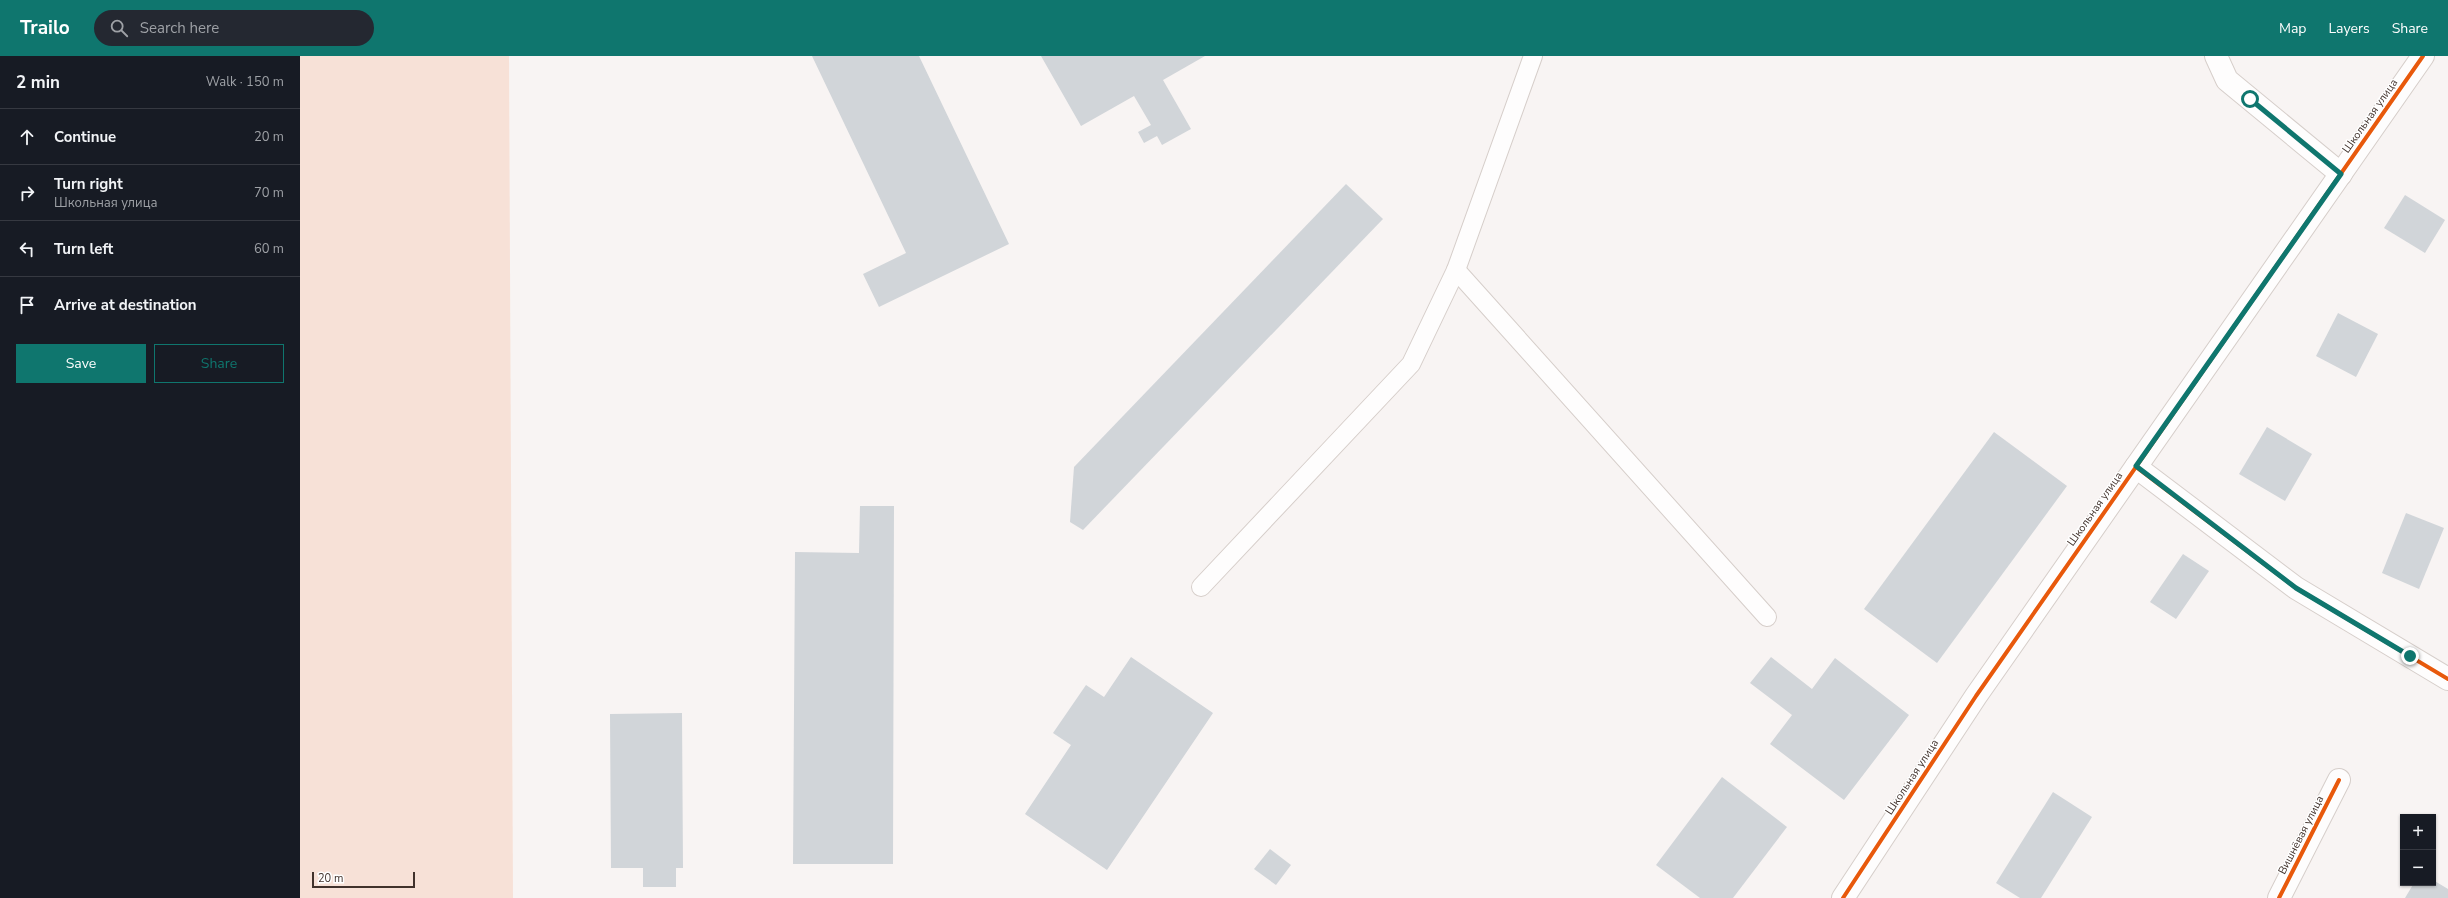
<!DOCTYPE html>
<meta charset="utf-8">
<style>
body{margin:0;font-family:"Nunito Sans",sans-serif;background:#242831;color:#f1f3f6}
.controls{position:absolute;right:12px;bottom:12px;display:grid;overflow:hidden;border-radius:0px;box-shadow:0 1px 3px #0004}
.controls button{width:36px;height:36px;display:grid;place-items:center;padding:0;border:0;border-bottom:1px solid #363941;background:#171b24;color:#f1f3f6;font:20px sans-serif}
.scale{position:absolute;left:12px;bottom:10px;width:103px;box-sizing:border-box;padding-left:4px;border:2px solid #41322c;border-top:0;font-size:11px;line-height:14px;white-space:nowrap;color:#41322c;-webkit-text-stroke:3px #fff;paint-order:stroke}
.stop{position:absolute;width:12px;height:12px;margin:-9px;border:3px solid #0f766e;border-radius:50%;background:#fff}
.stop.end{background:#0f766e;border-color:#fff;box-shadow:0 1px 4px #0008}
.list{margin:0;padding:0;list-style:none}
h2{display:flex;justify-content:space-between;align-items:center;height:52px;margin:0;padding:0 16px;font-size:17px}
h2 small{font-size:13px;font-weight:400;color:#9ea1a6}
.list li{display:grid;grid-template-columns:26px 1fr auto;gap:12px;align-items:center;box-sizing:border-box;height:56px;padding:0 16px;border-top:1px solid #363941}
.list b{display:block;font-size:15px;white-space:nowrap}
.list p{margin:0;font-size:13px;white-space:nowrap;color:#9ea1a6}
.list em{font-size:13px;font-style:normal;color:#9ea1a6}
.actions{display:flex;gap:8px;padding:12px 16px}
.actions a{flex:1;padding:9px 0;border:1px solid #0f766e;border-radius:0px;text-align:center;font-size:14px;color:#0f766e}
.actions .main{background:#0f766e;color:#fff}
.icon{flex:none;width:22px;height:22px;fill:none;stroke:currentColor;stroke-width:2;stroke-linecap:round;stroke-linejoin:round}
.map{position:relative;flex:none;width:2148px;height:842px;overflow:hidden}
header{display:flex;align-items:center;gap:24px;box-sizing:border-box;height:56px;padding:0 20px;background:#0f766e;color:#fff}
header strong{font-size:19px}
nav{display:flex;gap:22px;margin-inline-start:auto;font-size:14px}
.search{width:280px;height:36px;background:#242831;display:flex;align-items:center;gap:10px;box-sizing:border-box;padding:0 14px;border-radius:22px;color:#9ea1a6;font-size:15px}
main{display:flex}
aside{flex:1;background:#171b24}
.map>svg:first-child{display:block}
.green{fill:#f7e1d7}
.building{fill:#d1d5d9}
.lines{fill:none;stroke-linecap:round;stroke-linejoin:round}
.service-casing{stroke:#d6ceca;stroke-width:20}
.minor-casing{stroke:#d6ceca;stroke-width:24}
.tertiary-casing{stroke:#d6ceca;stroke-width:24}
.service{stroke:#fefdfd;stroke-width:18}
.minor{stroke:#fefdfd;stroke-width:22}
.tertiary{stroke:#fefdfd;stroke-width:22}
.cycleway-casing{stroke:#fff;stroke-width:6}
.cycleway{stroke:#e8590c;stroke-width:4}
.route{stroke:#0f766e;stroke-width:5}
.labels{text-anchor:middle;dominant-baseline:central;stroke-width:3;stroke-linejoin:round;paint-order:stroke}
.street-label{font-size:11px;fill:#41322c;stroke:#fff}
</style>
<header>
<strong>Trailo</strong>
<div class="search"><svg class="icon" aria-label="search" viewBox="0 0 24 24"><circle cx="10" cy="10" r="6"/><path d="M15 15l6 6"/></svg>Search here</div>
<nav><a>Map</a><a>Layers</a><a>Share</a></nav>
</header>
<main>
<aside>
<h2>2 min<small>Walk · 150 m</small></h2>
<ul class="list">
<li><svg class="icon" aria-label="ahead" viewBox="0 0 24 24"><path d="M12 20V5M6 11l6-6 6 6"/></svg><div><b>Continue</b></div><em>20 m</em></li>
<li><svg class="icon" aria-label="right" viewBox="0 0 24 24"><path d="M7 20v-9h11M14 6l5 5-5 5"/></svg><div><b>Turn right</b><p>Школьная улица</p></div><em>70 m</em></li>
<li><svg class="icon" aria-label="left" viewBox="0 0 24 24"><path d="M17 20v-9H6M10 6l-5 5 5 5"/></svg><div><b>Turn left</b></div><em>60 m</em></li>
<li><svg class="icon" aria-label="arrive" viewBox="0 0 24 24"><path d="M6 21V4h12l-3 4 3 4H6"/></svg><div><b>Arrive at destination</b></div></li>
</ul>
<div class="actions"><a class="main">Save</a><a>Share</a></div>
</aside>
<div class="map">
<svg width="2148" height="842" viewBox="0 0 2148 842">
<rect width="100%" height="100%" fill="#f8f4f3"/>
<path class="green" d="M0 0H209L213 842H0Z"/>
<g class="building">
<path d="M512 0H619L709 188 579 251 563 218 606 197Z"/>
<path d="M741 0H905L863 24 891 73 862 89 857 80 844 87 838 76 851 69 834 40 781 70Z"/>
<path d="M1046 128 1083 163 783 474 770 466 774 411Z"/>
<path d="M2105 139 2145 164 2125 197 2084 172Z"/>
<path d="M2038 257 2078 278 2056 321 2016 300Z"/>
<path d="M1967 371 2012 398 1985 445 1939 418Z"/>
<path d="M1694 376 1767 430 1637 607 1564 553Z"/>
<path d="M560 450H594L593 808H493L495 496 559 497Z"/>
<path d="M2106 457 2144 472 2119 533 2082 517Z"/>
<path d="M1883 498 1909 515 1876 563 1850 546Z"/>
<path d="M831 601 913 657 807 814 725 758 771 689 753 677 786 629 804 641Z"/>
<path d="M1471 601 1512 633 1535 602 1609 659 1544 744 1470 688 1492 659 1450 627Z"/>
<path d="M382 657 383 812H376V831H343V812H311L310 658Z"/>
<path d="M1422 721 1487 771 1433 842H1400L1356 809Z"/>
<path d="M1753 736 1792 761 1741 842H1720L1696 827Z"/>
<path d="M970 793 991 809 976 829 954 813Z"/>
<path d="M2133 824 2148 833V842H2105L2114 827H2133Z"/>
</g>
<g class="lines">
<g class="service-casing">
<g id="service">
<path d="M1156 214 1467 561"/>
<path d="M901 531 1111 308 1156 214 1233 0"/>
</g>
</g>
<g class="minor-casing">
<g id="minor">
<path d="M1916 0 1927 24 2041 118"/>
<path d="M1836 411 1996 532 2148 623"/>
<path d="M1979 842 2039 724"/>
</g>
</g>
<g class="tertiary-casing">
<path id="tertiary" d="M1543 842 1676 640 2123 0"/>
</g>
<use href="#service" class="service"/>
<use href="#minor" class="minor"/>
<use href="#tertiary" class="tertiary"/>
<g class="cycleway-casing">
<g id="cycleway">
<path d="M1836 411 1996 532 2148 623"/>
<path d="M1543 842 1676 640 2123 0"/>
<path d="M1979 842 2039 724"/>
</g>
</g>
<use href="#cycleway" class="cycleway"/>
</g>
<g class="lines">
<path class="route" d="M1950 43 2041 118 1836 410 1996 532 2110 600"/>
</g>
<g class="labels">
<g class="street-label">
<text transform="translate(2070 60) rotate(-55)">Школьная улица</text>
<text transform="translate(1795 453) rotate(-55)">Школьная улица</text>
<text transform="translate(1612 721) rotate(-57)">Школьная улица</text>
<text transform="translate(2001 779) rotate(-63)">Вишнёвая улица</text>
</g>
</g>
</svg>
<div class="controls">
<button>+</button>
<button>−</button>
</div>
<div class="scale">20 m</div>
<div class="stop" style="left:1950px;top:43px"></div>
<div class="stop end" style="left:2110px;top:600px"></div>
</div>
</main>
